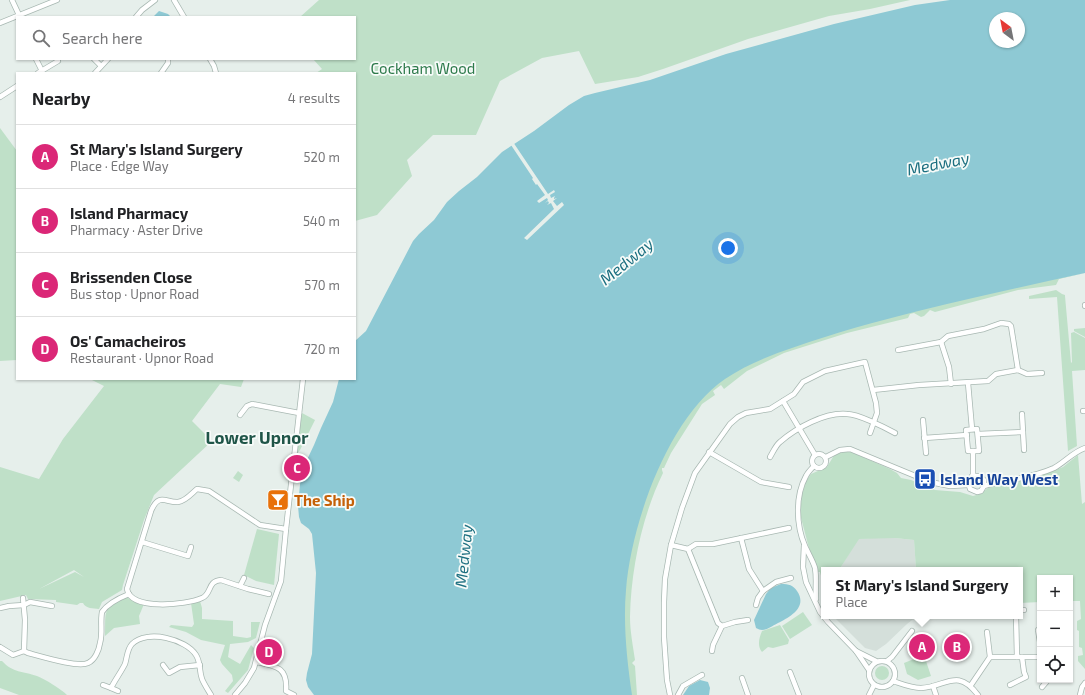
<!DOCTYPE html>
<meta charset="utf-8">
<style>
body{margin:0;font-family:"Exo 2",sans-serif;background:#f6f6f6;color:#202124}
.controls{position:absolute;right:12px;bottom:12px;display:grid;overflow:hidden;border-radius:0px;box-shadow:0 1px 3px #0004}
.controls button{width:36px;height:36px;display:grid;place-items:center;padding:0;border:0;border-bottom:1px solid #e0e0e0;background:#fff;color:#202124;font:20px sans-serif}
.compass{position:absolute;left:989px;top:12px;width:36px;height:36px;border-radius:50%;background:#fff;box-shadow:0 1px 3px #0004;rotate:328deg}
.you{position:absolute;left:728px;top:248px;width:14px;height:14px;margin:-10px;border:3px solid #fff;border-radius:50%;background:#1a73e8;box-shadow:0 0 0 6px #1a73e833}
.badge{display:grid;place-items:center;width:26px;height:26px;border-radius:50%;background:#db2777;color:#fff;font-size:13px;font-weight:700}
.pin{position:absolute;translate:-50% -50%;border:2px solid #fff;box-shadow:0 1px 4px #0006}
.popup{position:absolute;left:821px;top:567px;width:202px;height:52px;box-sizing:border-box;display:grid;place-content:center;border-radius:0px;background:#fff;filter:drop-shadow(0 1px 3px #0005);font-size:13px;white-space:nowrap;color:#757577}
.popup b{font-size:15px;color:#202124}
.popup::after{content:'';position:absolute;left:50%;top:100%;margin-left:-8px;border:8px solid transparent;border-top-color:#fff}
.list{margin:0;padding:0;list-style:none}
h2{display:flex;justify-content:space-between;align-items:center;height:52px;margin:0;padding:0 16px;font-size:17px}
h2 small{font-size:13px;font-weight:400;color:#757577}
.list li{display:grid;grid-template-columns:26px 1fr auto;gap:12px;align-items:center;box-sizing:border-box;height:64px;padding:0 16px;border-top:1px solid #e0e0e0}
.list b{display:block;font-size:15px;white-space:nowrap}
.list p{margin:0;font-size:13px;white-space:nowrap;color:#757577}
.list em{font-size:13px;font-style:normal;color:#757577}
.icon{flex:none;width:22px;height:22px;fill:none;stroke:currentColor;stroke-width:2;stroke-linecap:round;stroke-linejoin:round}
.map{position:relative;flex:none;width:1085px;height:695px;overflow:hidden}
.search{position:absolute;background:#fff;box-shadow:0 1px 3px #0004;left:16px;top:16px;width:340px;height:44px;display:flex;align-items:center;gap:10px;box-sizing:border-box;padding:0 14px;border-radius:0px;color:#757577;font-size:15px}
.panel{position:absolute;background:#fff;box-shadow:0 1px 3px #0004;left:16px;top:72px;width:340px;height:308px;border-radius:0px}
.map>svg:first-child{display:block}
.built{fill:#d4dfda}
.green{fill:#bfe0c8;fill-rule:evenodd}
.water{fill:#8ec9d4;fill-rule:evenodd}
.pier{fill:#e6efeb}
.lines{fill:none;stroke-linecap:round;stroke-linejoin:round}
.street-casing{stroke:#a8b8b2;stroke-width:6}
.street{stroke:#fff;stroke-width:4.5}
.labels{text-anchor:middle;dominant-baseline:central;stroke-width:3.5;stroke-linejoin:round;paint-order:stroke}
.park-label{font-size:15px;fill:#2d7a4b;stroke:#f7fbf9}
.transit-label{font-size:15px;font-weight:bold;fill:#164399;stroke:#f7fbf9;text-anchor:start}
.food-label{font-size:15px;font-weight:bold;fill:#c56008;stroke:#f7fbf9;text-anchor:start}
.water-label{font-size:16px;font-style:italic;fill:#1c6f80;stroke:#f7fbf9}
.quarter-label{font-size:17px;font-weight:bold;fill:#1f5548;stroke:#f7fbf9}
</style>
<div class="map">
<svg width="1085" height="695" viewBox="0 0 1085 695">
<rect width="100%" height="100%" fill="#e6efeb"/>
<g class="built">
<path d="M871 538H895L914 540 916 570H839L858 539Z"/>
<path d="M833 616H917L907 624 886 644 876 651 865 648Z"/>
</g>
<g class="green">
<path d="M319 0H910L870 9 829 16 748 39 663 69 638 77 595 84 579 51 542 58 500 81 476 135H433L407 160 412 176 377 215 355 221V73H316L322 69 313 59H355V17H300Z"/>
<path d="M0 128 17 151V360L0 361Z"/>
<path d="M1085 273 1059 279 1056 285 1018 290 935 312 930 310 924 316 921 317 914 313 910 314 908 318 847 333 784 353 747 371 724 389 721 385 713 391 715 395 702 404 671 453 664 468H662V470L663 473C642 516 631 569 630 617 630 631 633 646 635 660L632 663 635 666 637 695H616L618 511 741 341Z"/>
<path d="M1056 290 1062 294 1065 295V296L1071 363 1072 362 1071 333 1074 332 1085 338V370L1072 371 1077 446 1068 451 1057 297 1029 299V296Z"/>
<path d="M1085 328V337L1074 331V329Z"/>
<path d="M90 379H244L241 387 220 384 192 421 212 441 154 495 144 520 123 585 122 590 102 602 99 609C93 608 86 609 83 603H80L77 605 56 602V600L28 599 26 595 0 601V467L39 479 63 439 104 386ZM74 570 84 577 75 572 39 589Z"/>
<path d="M302 413 315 420 300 450 296 455Z"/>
<path d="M849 451 890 469 897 473 901 478 911 480 935 490 960 492 973 496 980 494 988 488 1048 473 1063 467 1078 455 1082 504 1085 502V669L1078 661V656L1083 655 1082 648 1079 647V631L1077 630V621L1081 619 1080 601H1070V578H1040V602L1020 603V570H916L914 540 895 538 859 539 839 570H824V604L821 593 823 583 820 572H817L810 552 800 514 802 495 806 481 811 474 827 467 833 457 837 454 843 452Z"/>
<path d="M238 471 243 475 239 482 233 478Z"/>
<path d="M257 529 279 534 274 585 256 581 244 575Z"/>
<path d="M126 597 136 602 144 604 139 616 140 624 114 628 105 636C106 612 101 609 126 597Z"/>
<path d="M200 601 202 608V619L233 621V636L247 638 251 637V622H260L256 638 248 642 230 644 228 657 240 664 251 645 254 648 248 670 228 693 225 691 233 681 232 675 222 664 220 660 225 645 201 640 186 632 169 627 171 625 192 627 194 624 191 603Z"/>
<path d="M803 612 812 625 790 639 782 626Z"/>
<path d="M780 625 789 640 788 644 773 648 768 647 762 652C757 646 759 638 762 631Z"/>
<path d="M924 655 931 676 918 680 907 674 904 663Z"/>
<path d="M0 661H2C13 673 23 671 37 676 45 679 61 689 67 695H19L0 688Z"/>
<circle cx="882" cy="673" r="7"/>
</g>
<g class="water">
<path d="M950 0H1085V273C1039 283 993 293 947 304 906 314 865 324 825 337 791 348 755 359 725 379 668 418 631 524 626 590 623 624 627 661 632 695H314L308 687 306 680 307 673 312 654 316 573 312 534 309 529 301 523 299 517 298 506 301 474 305 464 314 445 321 428 333 402 339 379H355V341L366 331 413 241 419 234 434 220 447 202 459 191 477 177 502 152 534 131 569 105 584 96 595 93 650 80 726 54 834 24 915 5ZM995 18H1019V42H995Z"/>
<path d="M159 11 168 14 171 17H153Z"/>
<path d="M781 584C789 584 793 585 797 591 808 607 790 617 778 623 770 627 764 633 756 628L754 620 766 594 771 588Z"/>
<path d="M700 680 708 682 710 688 709 695H683L689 686Z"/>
</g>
<path class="pier" d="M513 142 548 194 554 190 555 192 550 195 551 198 555 196 554 198V199L557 198 553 201 557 206 562 202 564 205 527 240 524 238 554 209 551 203 547 205 549 203 548 201 545 203 548 200 547 198 539 203 537 201 545 195 537 184 536 185 532 179 533 178 511 145Z"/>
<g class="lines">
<g class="street-casing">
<g id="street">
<path d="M12 0 19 15"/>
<path d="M174 0 184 17"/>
<path d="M136 17 142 10 155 0"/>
<path d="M0 23 57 0"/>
<path d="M36 59 42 71"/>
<path d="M94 59 101 66"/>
<path d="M210 59 214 66 216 73"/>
<path d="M38 73 58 61"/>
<path d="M95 73 108 59"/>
<path d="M161 73 168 63V59"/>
<path d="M0 97 17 86"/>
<path d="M1085 306V305"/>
<path d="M941 342 949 367 951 384"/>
<path d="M898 350 941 342 948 336 984 329 1001 323 1009 324 1011 326 1018 370"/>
<path d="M968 383 972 429"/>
<path d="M873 390 919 385 988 381 996 374 1018 370 1027 374 1042 373"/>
<path d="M783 401 815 455"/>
<path d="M1083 411H1085"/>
<path d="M1022 414 1024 450"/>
<path d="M240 415 247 406 252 404 299 413"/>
<path d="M923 420 926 453"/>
<path d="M977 429 979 451H968L966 430Z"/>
<path d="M978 434 1023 432"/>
<path d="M924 438 967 435"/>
<path d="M973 451V475"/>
<path d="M709 452 761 482 789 487"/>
<circle cx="819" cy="461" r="7"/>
<path d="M770 457C773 452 776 445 780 442 796 428 825 412 847 414 858 414 884 427 895 433"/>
<path d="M826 457 840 450 850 449 930 482 950 486 968 485"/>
<path d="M814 466C811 469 808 472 806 476 795 496 796 525 805 546 808 553 813 561 815 568 817 579 815 589 816 599"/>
<path d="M984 486V480L979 476H972L968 482 970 489 977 492 981 491 984 486C1007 480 1032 478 1054 468 1065 462 1073 452 1085 448"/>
<path d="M741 538 749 569 763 591 758 598 756 605"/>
<path d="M142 542 188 556 191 547"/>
<path d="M671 545 688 549 718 623 722 626 713 645 712 651"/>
<path d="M804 545 803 567 806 582 820 612 828 622 856 651 876 661"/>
<path d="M688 549 696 544H713L789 528"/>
<path d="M240 586 244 578"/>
<path d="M763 591 776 582 791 578"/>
<path d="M269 594 248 589 221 580C207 581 212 594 202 598 186 605 131 611 127 589L151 511C159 492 166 503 178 502 186 501 192 493 197 489L209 491 260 525 286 529"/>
<path d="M23 598 25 620 24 651 28 653C40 656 78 668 88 663 95 660 99 650 100 643 103 633 100 622 102 612 108 603 119 598 129 594"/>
<path d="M0 608 9 606 24 605 30 602 52 606"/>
<path d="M1020 610H1024"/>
<path d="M1016 616 1017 657"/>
<path d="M722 626 735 622 748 620"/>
<path d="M1040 630H1038L1040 642"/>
<path d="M0 647 13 655 24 651"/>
<path d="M856 651 869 670"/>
<path d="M990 657H1040"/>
<circle cx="882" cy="674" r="13"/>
<path d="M887 661 892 657 912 631"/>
<path d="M256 662C276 666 288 667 286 691L294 695"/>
<path d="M163 665 169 673 180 667 200 665"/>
<path d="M790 672 799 695"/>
<path d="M742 678 748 695"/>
<path d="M893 681C902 684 911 688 921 688 946 687 957 667 978 695"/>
<path d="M103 685 111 688C115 680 121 672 125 664 127 658 127 649 132 644 147 629 186 639 196 655 201 663 199 671 202 679 204 684 208 690 211 695"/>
<path d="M971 685 990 657 987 632"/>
<path d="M1010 685 1026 677 1024 672 1022 657"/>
<path d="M933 686 936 695"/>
<path d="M1042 687 1048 680"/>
<path d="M111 688 118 691"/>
<path d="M235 695 245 683 254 668 265 625 281 581 286 529 303 379"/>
<path d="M670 695 667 680 664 637V602L665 579 671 545 682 508 695 473 730 424 738 417 746 413 770 409 794 394 803 382 825 371 865 362 876 403 877 413 870 433"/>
<path d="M678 695 683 686 702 675"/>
<path d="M869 695 874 685"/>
<path d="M1080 695 1082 687 1085 683"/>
</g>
</g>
<use href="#street" class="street"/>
</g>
<defs>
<g id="bus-square" transform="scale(1.15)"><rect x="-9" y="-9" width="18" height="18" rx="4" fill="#1a4fb4" stroke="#f7fbf9"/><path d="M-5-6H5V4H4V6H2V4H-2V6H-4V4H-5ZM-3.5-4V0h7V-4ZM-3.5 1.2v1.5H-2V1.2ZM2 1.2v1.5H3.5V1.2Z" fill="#fff"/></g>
<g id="bar-square" transform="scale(1.15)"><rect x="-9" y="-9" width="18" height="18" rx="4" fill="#e8710a" stroke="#f7fbf9"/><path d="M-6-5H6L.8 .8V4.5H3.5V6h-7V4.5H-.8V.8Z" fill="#fff"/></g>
</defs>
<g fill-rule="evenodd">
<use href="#bus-square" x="925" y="479"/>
<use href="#bar-square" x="278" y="500"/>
</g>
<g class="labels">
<g class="park-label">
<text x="423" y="68">Cockham Wood</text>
</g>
<g class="transit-label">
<text x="940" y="479">Island Way West</text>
</g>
<g class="food-label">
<text x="294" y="500">The Ship</text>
</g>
<g class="water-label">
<text transform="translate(938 163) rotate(-11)">Medway</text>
<text transform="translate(626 261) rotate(-39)">Medway</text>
<text transform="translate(463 556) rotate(-84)">Medway</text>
</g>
<g class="quarter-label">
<text x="257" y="437">Lower Upnor</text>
</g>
</g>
</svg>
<div class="controls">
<button>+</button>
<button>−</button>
<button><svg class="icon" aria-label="locate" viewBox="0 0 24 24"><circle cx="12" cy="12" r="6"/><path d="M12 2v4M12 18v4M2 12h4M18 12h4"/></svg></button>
</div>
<svg class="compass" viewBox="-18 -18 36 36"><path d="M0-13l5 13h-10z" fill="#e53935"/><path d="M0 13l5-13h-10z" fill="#757577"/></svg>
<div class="you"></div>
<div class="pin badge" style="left:922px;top:647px">A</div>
<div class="popup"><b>St Mary's Island Surgery</b>Place</div>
<div class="pin badge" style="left:957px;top:647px">B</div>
<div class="pin badge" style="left:297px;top:468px">C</div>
<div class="pin badge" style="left:269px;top:652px">D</div>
<div class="search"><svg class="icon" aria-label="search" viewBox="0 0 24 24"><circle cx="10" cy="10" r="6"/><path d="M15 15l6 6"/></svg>Search here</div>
<section class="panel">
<h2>Nearby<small>4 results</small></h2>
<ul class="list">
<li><span class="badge">A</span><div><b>St Mary's Island Surgery</b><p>Place · Edge Way</p></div><em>520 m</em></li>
<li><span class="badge">B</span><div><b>Island Pharmacy</b><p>Pharmacy · Aster Drive</p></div><em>540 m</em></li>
<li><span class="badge">C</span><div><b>Brissenden Close</b><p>Bus stop · Upnor Road</p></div><em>570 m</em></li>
<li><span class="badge">D</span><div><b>Os' Camacheiros</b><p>Restaurant · Upnor Road</p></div><em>720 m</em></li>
</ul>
</section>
</div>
